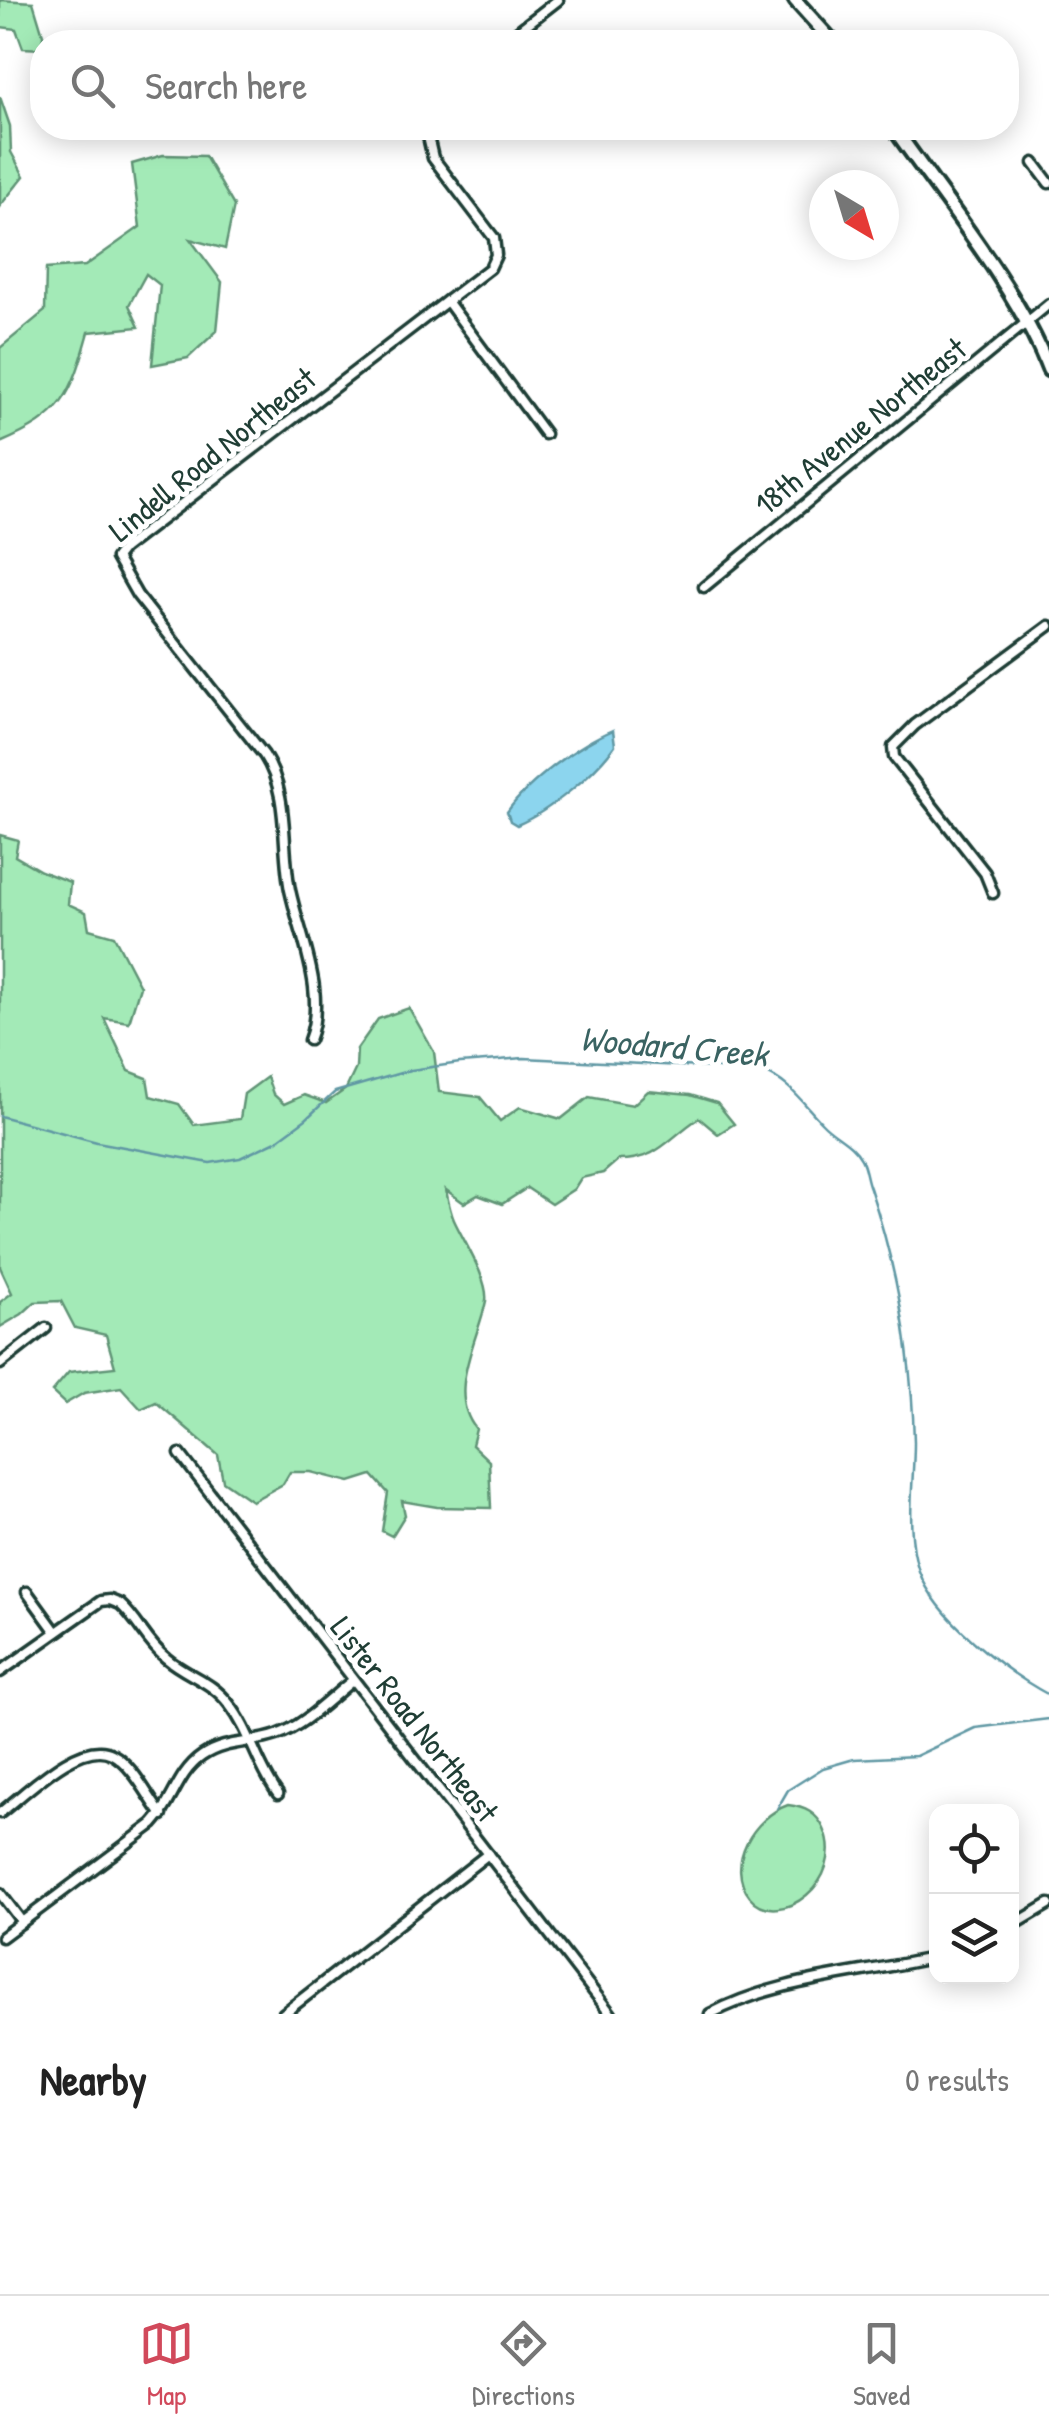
<!DOCTYPE html>
<style>
body{margin:0;font-family:"Patrick Hand",sans-serif;background:#f2f2f2;color:#222}
.controls{position:absolute;right:30px;bottom:30px;display:grid;overflow:hidden;border-radius:20px;box-shadow:0 5px 25px #0003}
.controls button{width:90px;height:90px;display:grid;place-items:center;padding:0;border:0;border-bottom:2px solid #e0e0e0;background:#fff;color:#222;font:50px sans-serif}
.compass{position:absolute;left:809px;top:170px;width:90px;height:90px;border-radius:50%;background:#fff;box-shadow:0 5px 25px #0003;rotate:142deg}
.list{margin:0;padding:0;list-style:none}
h2{display:flex;justify-content:space-between;align-items:center;height:130px;margin:0;padding:0 40px;font-size:42px}
h2 small{font-size:32px;font-weight:400;color:#767676}
.icon{flex:none;width:55px;height:55px;fill:none;stroke:currentColor;stroke-width:2;stroke-linecap:round;stroke-linejoin:round}
.map{position:relative;flex:none;width:1049px;height:2014px;overflow:hidden}
.search{position:absolute;background:#fff;box-shadow:0 5px 25px #0003;left:30px;right:30px;top:30px;height:110px;display:flex;align-items:center;gap:25px;box-sizing:border-box;padding:0 35px;border-radius:40px;color:#767676;font-size:38px}
.sheet{height:280px;background:#fff}
nav{display:flex;justify-content:space-around;align-items:center;box-sizing:border-box;height:140px;border-top:2px solid #e0e0e0;background:#fff;font-size:28px;color:#767676}
nav a{display:grid;justify-items:center;gap:5px}
nav .on{color:#d1495b}
.map>svg:first-child{display:block}
.green{fill:#a3eab7;stroke:#619476;stroke-width:2.5}
.water{fill:#8cd5ee;stroke:#6098a4;stroke-width:2.5}
.lines{fill:none;stroke-linecap:round;stroke-linejoin:round}
.stream{stroke:#6098a4;stroke-width:2.5}
.street-casing{stroke:#1f3d34;stroke-width:15}
.secondary-casing{stroke:#1f3d34;stroke-width:19}
.street{stroke:#fff;stroke-width:8}
.secondary{stroke:#fff;stroke-width:11}
.labels{text-anchor:middle;dominant-baseline:central;stroke-width:10;stroke-linejoin:round;paint-order:stroke}
.street-label{font-size:32px;fill:#1f3d34;stroke:#fff}
.water-label{font-size:35px;font-style:italic;fill:#3a6362;stroke:#fff}
</style>
<div class="map">
<svg width="1049" height="2014" viewBox="0 0 1049 2014">
<rect width="100%" height="100%" fill="#fff"/>
<filter id="ink" filterUnits="userSpaceOnUse"><feTurbulence type="fractalNoise" baseFrequency=".01" numOctaves="2"/><feDisplacementMap in="SourceGraphic" scale="20" xChannelSelector="R" yChannelSelector="G"/><feConvolveMatrix kernelMatrix="1 2 1 2 8 2 1 2 1" color-interpolation-filters="sRGB"/></filter>
<g filter="url(#ink)">
<g class="green">
<path d="M0 0 33 2 43 35 42 49 23 48 16 29 0 27Z"/>
<path d="M0 97 10 126 11 152 24 176 0 206Z"/>
<path d="M163 155 205 156 234 206 225 249 190 239 222 282 217 331 188 358 152 365 160 285 146 274 129 305 139 327 89 332C71 396 64 416 0 443V348L45 311 46 269 85 266 140 227 132 164Z"/>
<path d="M0 835 18 840 15 856 41 871 70 882 68 904 86 912 89 929 114 936 140 986 129 1022 104 1018 129 1071 147 1078 150 1096 179 1104 194 1125 240 1119 244 1094 267 1077 273 1094 284 1104 304 1095 326 1103 346 1089 356 1068 357 1049 378 1019 409 1008 434 1052 439 1092 480 1097 500 1121 520 1107 561 1119 589 1097 633 1105 648 1091 690 1095 717 1103 734 1124 718 1134 699 1118C667 1139 659 1160 618 1160L603 1173 581 1178 574 1189 551 1204 527 1188 502 1204 478 1195 464 1203 446 1190C448 1200 450 1211 454 1220 463 1240 489 1280 486 1301 478 1340 446 1393 476 1429L472 1445 489 1461 491 1508 437 1507 402 1501 405 1515 392 1536 382 1531 388 1493 372 1475 350 1482 311 1472H290L283 1484 252 1501 223 1481 218 1455 156 1402 141 1409 121 1387 84 1393 65 1404 52 1392 69 1372 115 1367 106 1335 75 1328 61 1301 35 1302 22 1314 0 1327V1302L12 1293 0 1267Z"/>
<path d="M788 1805C805 1807 817 1813 824 1829 847 1880 779 1932 750 1897 724 1864 754 1817 788 1805Z"/>
</g>
<path class="water" d="M613 730 615 745C596 773 548 812 517 825L510 821 507 812C528 782 579 744 613 730Z"/>
<g class="lines">
<g class="stream">
<path d="M0 1116 97 1142 210 1163 240 1158 276 1141 306 1119 335 1092 411 1070 460 1063 524 1058 760 1070C790 1082 801 1101 822 1123 834 1136 853 1143 861 1159 866 1168 866 1179 870 1188 897 1268 912 1357 914 1442 914 1483 905 1531 919 1571 936 1618 1006 1672 1049 1695"/>
<path d="M777 1809 788 1790 823 1768 854 1759 916 1756 975 1728 1049 1719"/>
</g>
<g class="street-casing">
<g id="street">
<path d="M504 42 558 0"/>
<path d="M1034 163 1049 183"/>
<path d="M447 301 545 434"/>
<path d="M704 587 1049 304"/>
<path d="M993 893 985 873 894 757 893 747 915 725 1049 626"/>
<path d="M309 1040C316 1023 316 1005 314 987 310 954 297 922 290 890 281 845 290 795 264 755L137 595 116 558 123 549 490 268 496 255 494 238 433 158 426 128"/>
<path d="M0 1364 46 1328"/>
<path d="M180 1454 611 2014"/>
<path d="M27 1592 56 1632"/>
<path d="M0 1672 101 1601 110 1600 120 1604C138 1620 147 1643 166 1658 187 1676 212 1681 229 1704 251 1732 257 1766 278 1794"/>
<path d="M0 1813C25 1794 81 1737 112 1754 133 1765 148 1797 162 1815"/>
<path d="M0 1893 22 1922"/>
<path d="M1012 1926 1049 1904"/>
<path d="M2 1937 153 1824C173 1803 177 1773 202 1756 225 1740 252 1744 277 1735 305 1725 329 1699 352 1681"/>
<path d="M283 2014 488 1854"/>
<path d="M710 2014C781 1977 860 1975 936 1957"/>
</g>
</g>
<g class="secondary-casing">
<g id="secondary">
<path d="M795 0 833 42"/>
<path d="M894 128C944 200 1018 289 1049 370"/>
</g>
</g>
<use href="#street" class="street"/>
<use href="#secondary" class="secondary"/>
</g>
</g>
<g class="labels">
<g class="street-label">
<text transform="translate(860 426) rotate(-39)">18th Avenue Northeast</text>
<text transform="translate(212 454) rotate(-39)">Lindell Road Northeast</text>
<text transform="translate(415 1719) rotate(52)">Lister Road Northeast</text>
</g>
<g class="water-label">
<text transform="translate(674 1046) rotate(5)">Woodard Creek</text>
</g>
</g>
</svg>
<div class="controls">
<button><svg class="icon" aria-label="locate" viewBox="0 0 24 24"><circle cx="12" cy="12" r="6"/><path d="M12 2v4M12 18v4M2 12h4M18 12h4"/></svg></button>
<button><svg class="icon" aria-label="layers" viewBox="0 0 24 24"><path d="M12 4l9 5-9 5-9-5zM3 14l9 5 9-5"/></svg></button>
</div>
<svg class="compass" viewBox="-18 -18 36 36"><path d="M0-13l5 13h-10z" fill="#e53935"/><path d="M0 13l5-13h-10z" fill="#767676"/></svg>
<div class="search"><svg class="icon" aria-label="search" viewBox="0 0 24 24"><circle cx="10" cy="10" r="6"/><path d="M15 15l6 6"/></svg>Search here</div>
</div>
<section class="sheet">
<h2>Nearby<small>0 results</small></h2>
<ul class="list">
</ul>
</section>
<nav>
<a class="on"><svg class="icon" aria-label="map" viewBox="0 0 24 24"><path d="M3 6l6-2 6 2 6-2v14l-6 2-6-2-6 2zM9 4v14M15 6v14"/></svg>Map</a>
<a><svg class="icon" aria-label="directions" viewBox="0 0 24 24"><path d="M12 3l9 9-9 9-9-9zM9 14v-3h6M13 9l2 2-2 2"/></svg>Directions</a>
<a><svg class="icon" aria-label="saved" viewBox="0 0 24 24"><path d="M7 4h10v16l-5-4-5 4z"/></svg>Saved</a>
</nav>
